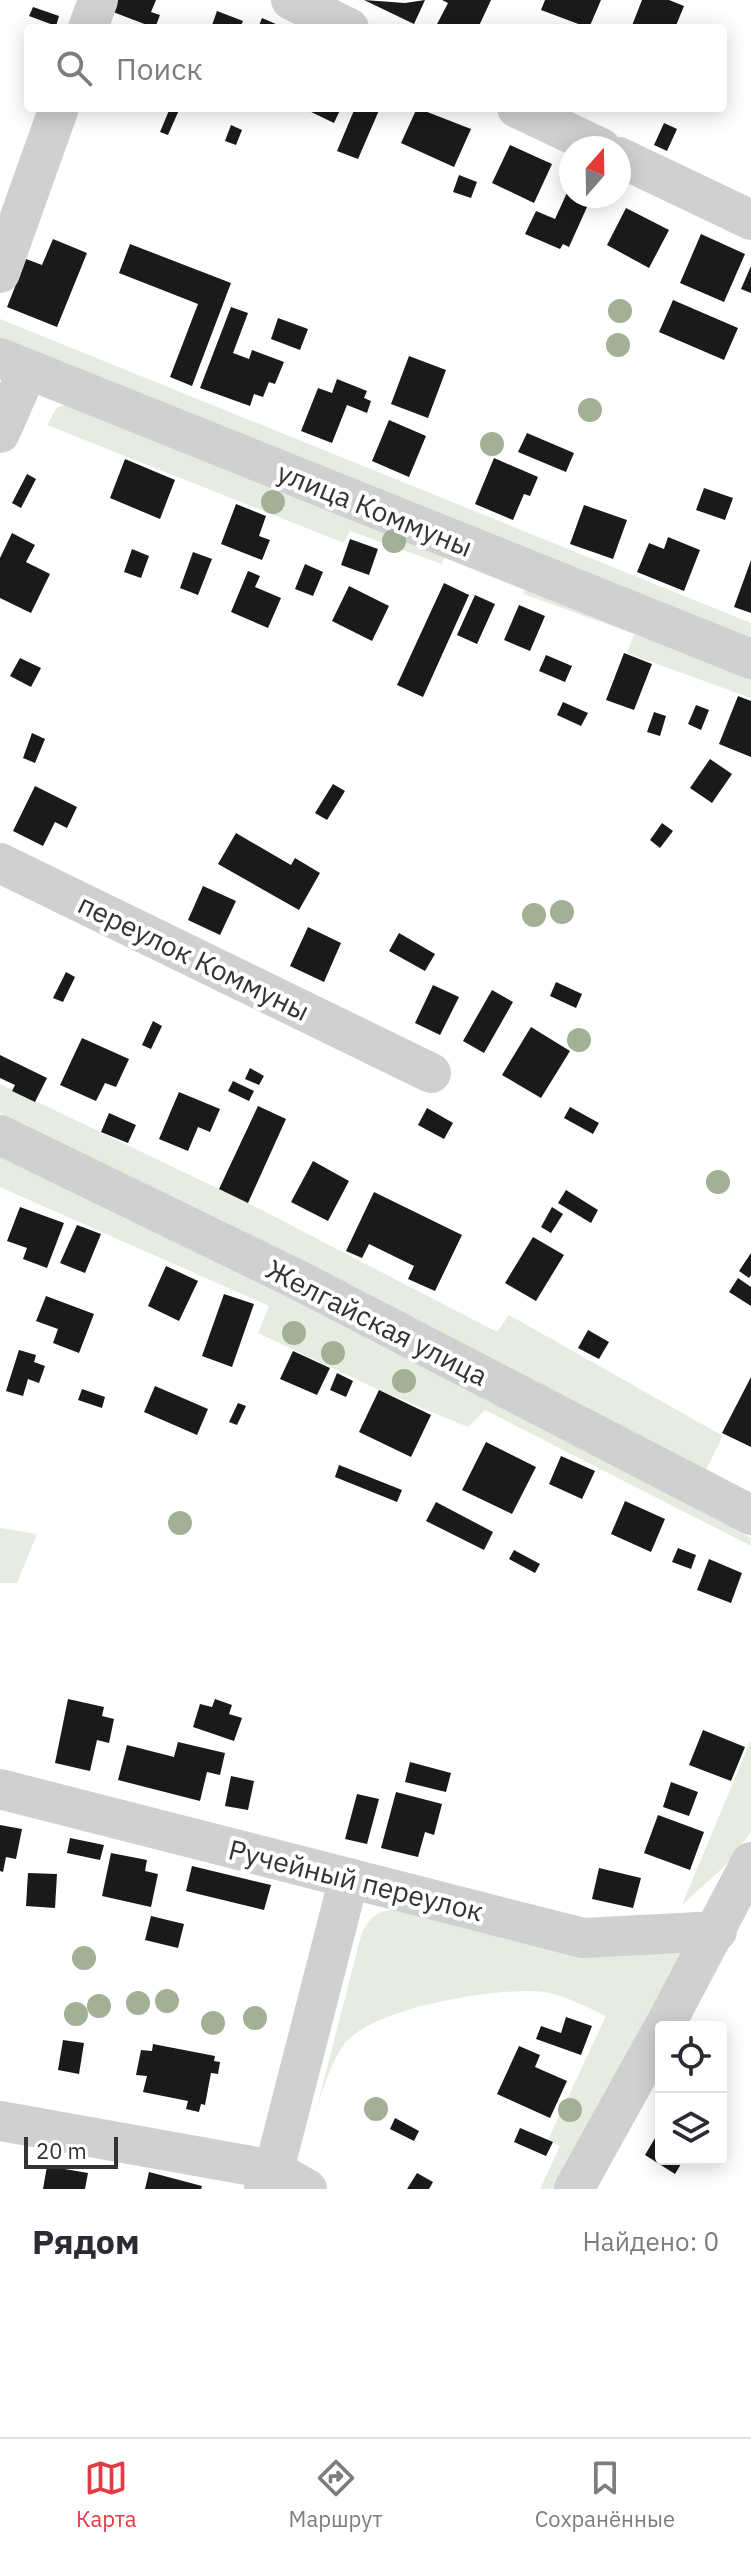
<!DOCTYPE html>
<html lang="ru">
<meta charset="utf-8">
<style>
body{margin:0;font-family:"IBM Plex Sans",sans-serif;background:#f7f7f7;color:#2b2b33}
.controls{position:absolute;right:24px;bottom:24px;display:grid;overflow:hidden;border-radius:8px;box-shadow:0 4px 20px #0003}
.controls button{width:72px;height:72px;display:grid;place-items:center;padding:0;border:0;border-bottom:2px solid #e1e1e2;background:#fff;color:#2b2b33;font:40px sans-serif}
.compass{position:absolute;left:559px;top:136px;width:72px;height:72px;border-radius:50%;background:#fff;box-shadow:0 4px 20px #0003;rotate:20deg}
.scale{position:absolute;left:24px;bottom:20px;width:94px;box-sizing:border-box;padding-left:8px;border:4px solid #333;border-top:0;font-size:22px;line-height:28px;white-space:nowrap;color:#333;-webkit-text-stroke:6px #fff;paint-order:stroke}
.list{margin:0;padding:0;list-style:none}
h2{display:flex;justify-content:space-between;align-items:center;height:104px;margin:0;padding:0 32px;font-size:34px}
h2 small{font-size:26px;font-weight:400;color:#7c7c81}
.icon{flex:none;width:44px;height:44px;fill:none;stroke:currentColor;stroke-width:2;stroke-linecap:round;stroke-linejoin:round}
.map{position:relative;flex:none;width:751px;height:2189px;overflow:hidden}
.search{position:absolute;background:#fff;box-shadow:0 4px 20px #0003;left:24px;right:24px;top:24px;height:88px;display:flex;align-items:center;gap:20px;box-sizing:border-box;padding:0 28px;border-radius:8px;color:#7c7c81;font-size:30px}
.sheet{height:248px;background:#fff}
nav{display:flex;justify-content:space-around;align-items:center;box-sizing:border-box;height:112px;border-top:2px solid #e1e1e2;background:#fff;font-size:22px;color:#7c7c81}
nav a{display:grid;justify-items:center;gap:4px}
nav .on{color:#e63946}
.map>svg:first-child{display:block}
.green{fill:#e6ecdf}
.building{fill:#1a1a1a}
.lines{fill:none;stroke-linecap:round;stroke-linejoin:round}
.minor{stroke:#d0d0d0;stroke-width:40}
.tree{fill:#a2b095}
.labels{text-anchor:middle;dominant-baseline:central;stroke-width:8;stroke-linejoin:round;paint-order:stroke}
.street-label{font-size:28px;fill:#333;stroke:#fff}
</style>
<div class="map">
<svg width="751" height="2189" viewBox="0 0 751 2189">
<rect width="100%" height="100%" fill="#fff"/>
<g class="green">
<path d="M0 319 751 623V638L0 338Z"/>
<path d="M68 404 448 548 442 564 350 531 344 543 47 425 57 407Z"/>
<path d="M527 583 751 672V698L627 653 634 634 523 594Z"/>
<path d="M0 1084 248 1203 497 1332 509 1315 723 1436 704 1473 0 1113Z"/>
<path d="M0 1154 284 1290 751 1538V1546L485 1410 468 1427 379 1390 258 1333 269 1306 0 1187Z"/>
<path d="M0 1528 37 1534 17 1583H0Z"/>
<path d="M751 1740V1832L726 1865 682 1905Z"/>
<path d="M401 1909 686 1949 555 2189H540L560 2146 548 2140 606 2016C583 2005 557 1991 531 1991 485 1990 386 2007 351 2037 327 2057 311 2130 303 2161L362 1932C372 1914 380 1910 401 1909Z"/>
</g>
<g class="building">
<path d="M118 0H156L151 12 160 15 155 28 113 12Z"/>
<path d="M364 0 405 3 425 0 414 24Z"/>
<path d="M442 0H491L478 28H435L448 3Z"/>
<path d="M545 0H601L589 28 541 10Z"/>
<path d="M642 0H669L684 6 675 28H631Z"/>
<path d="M33 7 59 16 56 26 29 16Z"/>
<path d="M217 11 243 21 240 28H211Z"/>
<path d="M262 18 285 28H258Z"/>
<path d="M170 108 179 110 168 135 160 132Z"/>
<path d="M303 108H341L334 123Z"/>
<path d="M355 108H380L358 159 337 151Z"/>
<path d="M417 108 471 129 454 167 401 143Z"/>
<path d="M664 123 677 129 667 151 654 145Z"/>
<path d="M231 125 242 130 236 145 225 141Z"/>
<path d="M510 145 552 164 534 203 492 183Z"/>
<path d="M459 175 477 182 471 198 453 192Z"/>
<path d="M571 184V196H592L569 247 563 244 560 249 525 234 536 211 555 219Z"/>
<path d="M626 208 669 230 649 268 607 245Z"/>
<path d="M701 234 745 254 724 302 680 283Z"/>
<path d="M53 239 87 253 57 327 7 307 26 259 42 265Z"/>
<path d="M130 244 231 283 192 386 170 377 198 304 119 273Z"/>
<path d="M751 266V293L741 289Z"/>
<path d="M673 300 738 328 724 360 659 332Z"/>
<path d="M231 307 248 313 233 353 249 359 252 350 284 362 275 384 269 382 263 397 254 394 250 406 200 388Z"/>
<path d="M278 318 308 329 300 350 271 339Z"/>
<path d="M409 356 446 370 428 418 391 404Z"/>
<path d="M337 379 367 391 364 398 371 401 367 413 347 405 332 443 301 431 318 388 332 393Z"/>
<path d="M389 420 426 436 409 477 372 461Z"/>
<path d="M527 433 574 453 566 472 518 452Z"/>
<path d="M494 458 538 477 530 496 524 494 513 520 475 504Z"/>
<path d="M125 459 175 480 160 519 110 498Z"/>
<path d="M27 474 36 479 21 508 12 503Z"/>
<path d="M704 488 733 498 725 520 696 510Z"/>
<path d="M236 504 266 516 259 536 270 540 262 560 221 544Z"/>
<path d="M584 505 627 520 613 559 570 544Z"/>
<path d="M12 533 35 545 26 562 50 574 31 613 0 598V558Z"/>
<path d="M668 537 700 550 684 591 637 572 649 543 664 549Z"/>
<path d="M350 539 378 549 369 575 341 565Z"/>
<path d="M132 549 149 556 141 578 124 572Z"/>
<path d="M193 552 212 559 198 595 180 588Z"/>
<path d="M751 560V613L734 607Z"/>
<path d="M305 564 323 572 313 596 295 589Z"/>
<path d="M248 571 260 576 255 587 281 598 268 628 231 612Z"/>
<path d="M444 583 469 595 423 697 397 685Z"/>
<path d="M349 586 389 606 372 641 332 621Z"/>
<path d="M475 595 495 604 477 644 457 635Z"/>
<path d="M519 605 545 616 530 651 504 640Z"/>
<path d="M624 653 652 664 634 710 606 700Z"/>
<path d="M546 655 572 666 565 682 539 671Z"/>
<path d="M20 658 41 668 31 687 10 676Z"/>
<path d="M738 696 751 701V757L719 744Z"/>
<path d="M563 702 588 713 581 726 557 715Z"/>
<path d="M696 705 709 710 701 730 688 724Z"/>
<path d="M654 712 666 716 660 736 647 732Z"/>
<path d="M32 733 45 739 35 763 23 758Z"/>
<path d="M710 759 732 774 712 803 690 788Z"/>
<path d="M333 784 345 791 327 820 315 813Z"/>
<path d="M35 786 77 807 67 828 55 822 43 846 13 831Z"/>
<path d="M662 823 673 831 660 848 650 840Z"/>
<path d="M236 833 291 865 295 858 320 873 299 910 218 864Z"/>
<path d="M203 886 236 901 220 935 188 920Z"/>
<path d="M308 927 341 943 324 982 290 966Z"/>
<path d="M399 933 435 954 425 971 389 951Z"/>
<path d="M66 972 75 977 63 1002 53 998Z"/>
<path d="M556 982 582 994 576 1008 550 996Z"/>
<path d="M433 985 459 997 440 1035 415 1023Z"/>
<path d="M492 990 513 1002 484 1053 463 1041Z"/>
<path d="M153 1021 162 1026 151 1049 142 1045Z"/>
<path d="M531 1027 570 1051 541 1098 502 1075Z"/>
<path d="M82 1038 129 1059 116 1087 105 1083 96 1101 60 1085Z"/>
<path d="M0 1055 47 1078 35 1102 12 1091 15 1085 0 1078Z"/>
<path d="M250 1068 264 1076 259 1085 245 1079Z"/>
<path d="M233 1081 254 1091 249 1101 228 1091Z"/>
<path d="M179 1092 220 1109 210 1132 198 1127 188 1151 159 1139Z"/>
<path d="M258 1106 286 1119 248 1203 219 1189Z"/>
<path d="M570 1107 599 1123 593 1134 564 1118Z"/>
<path d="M427 1108 453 1123 444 1139 418 1125Z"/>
<path d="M109 1113 136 1125 128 1143 101 1132Z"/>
<path d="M313 1161 349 1181 328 1221 291 1202Z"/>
<path d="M566 1190 598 1210 591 1223 558 1203Z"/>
<path d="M374 1192 462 1235 435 1291 408 1279 414 1266 369 1244 362 1258 346 1251Z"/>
<path d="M20 1207 64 1223 47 1268 23 1259 27 1248 7 1241Z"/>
<path d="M552 1207 563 1214 551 1233 541 1227Z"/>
<path d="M77 1225 101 1234 85 1273 60 1263Z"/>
<path d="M533 1237 564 1255 536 1301 505 1283Z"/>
<path d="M751 1253V1275L749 1278 739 1271Z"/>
<path d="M166 1266 198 1281 179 1321 148 1306Z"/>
<path d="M738 1278 751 1287V1306L729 1292Z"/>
<path d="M224 1294 254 1304 232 1367 202 1356Z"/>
<path d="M46 1296 94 1314 79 1353 53 1343 58 1329 36 1321Z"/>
<path d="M588 1330 609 1342 599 1359 578 1348Z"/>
<path d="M19 1350 36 1355 34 1362 45 1366 39 1383 28 1379 23 1396 6 1391Z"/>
<path d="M293 1351 330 1368 317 1395 280 1379Z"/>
<path d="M337 1373 353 1381 346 1397 330 1390Z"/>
<path d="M751 1377V1447L722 1433Z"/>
<path d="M155 1386 208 1409 197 1435 144 1412Z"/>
<path d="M82 1389 105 1397 102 1408 78 1400Z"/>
<path d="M379 1390 431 1415 411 1457 359 1432Z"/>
<path d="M238 1403 246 1406 237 1425 229 1422Z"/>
<path d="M486 1442 536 1467 512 1514 462 1490Z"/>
<path d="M561 1456 595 1471 582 1499 549 1484Z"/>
<path d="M339 1465 402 1490 397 1502 335 1477Z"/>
<path d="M625 1501 665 1519 651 1552 611 1534Z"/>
<path d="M436 1502 493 1532 484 1550 426 1521Z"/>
<path d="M678 1548 696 1555 691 1569 672 1562Z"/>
<path d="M514 1550 540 1564 535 1573 509 1559Z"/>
<path d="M709 1559 742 1573 731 1603 697 1590Z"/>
<path d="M68 1699 104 1707 102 1716 114 1719 109 1743 97 1740 90 1771 55 1763Z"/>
<path d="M215 1699 232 1705 229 1714 242 1718 234 1741 193 1727 200 1704 212 1707Z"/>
<path d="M703 1730 745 1747 731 1781 689 1765Z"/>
<path d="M178 1742 225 1753 220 1775 207 1772 200 1801 118 1780 127 1745 174 1757Z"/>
<path d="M410 1762 451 1773 446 1792 405 1782Z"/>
<path d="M231 1776 254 1781 248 1810 225 1806Z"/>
<path d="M671 1782 698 1792 689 1816 663 1807Z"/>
<path d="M396 1792 442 1804 434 1835 425 1832 418 1857 381 1848Z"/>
<path d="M357 1794 379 1799 367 1844 345 1839Z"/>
<path d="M658 1815 704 1832 690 1870 644 1853Z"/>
<path d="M0 1825 22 1829 16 1859 6 1857 3 1872 0 1871Z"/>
<path d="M70 1838 104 1845 100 1860 67 1853Z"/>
<path d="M111 1853 147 1860 145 1871 158 1874 151 1907 102 1896Z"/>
<path d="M192 1866 271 1885 264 1910 186 1891Z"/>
<path d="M599 1868 641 1878 633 1908 592 1899Z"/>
<path d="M28 1873 57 1874 55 1908 26 1906Z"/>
<path d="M151 1916 184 1924 178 1948 145 1940Z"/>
<path d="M566 2017 592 2026 581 2055 536 2039 541 2026 561 2033Z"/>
<path d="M63 2040 84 2043 79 2074 58 2070Z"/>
<path d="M153 2044 215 2056 214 2061 220 2062 218 2074 211 2073 205 2105 201 2104 199 2112 186 2109 188 2101 143 2092 147 2076 136 2075 141 2050 152 2051Z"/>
<path d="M519 2046 540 2055 535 2067 567 2081 550 2118 497 2094Z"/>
<path d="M395 2118 419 2131 414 2141 390 2129Z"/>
<path d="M520 2128 553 2142 546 2156 514 2142Z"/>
<path d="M661 2128V2159H684L675 2174 645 2155Z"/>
<path d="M47 2166 88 2173 85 2189H43Z"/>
<path d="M149 2172 202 2186 201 2189H145Z"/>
<path d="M417 2173 433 2182 429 2189H407Z"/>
</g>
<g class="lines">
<g class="minor">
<path d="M291 0 349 28"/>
<path d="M88 28 98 0"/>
<path d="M517 108 601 148"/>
<path d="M619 157 751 220"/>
<path d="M0 273 59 108"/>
<path d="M0 358 751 659"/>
<path d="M0 433 28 369"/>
<path d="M0 863 431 1073"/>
<path d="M0 1135 300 1281 751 1515"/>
<path d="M0 1789 583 1938 717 1931"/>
<path d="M664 2027 751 1862"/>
<path d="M0 2121 274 2170 307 2189"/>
<path d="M264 2189 274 2170 349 1878"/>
<path d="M574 2189 661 2032"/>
</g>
</g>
<g class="tree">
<circle cx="620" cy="311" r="12"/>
<circle cx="618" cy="345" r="12"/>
<circle cx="590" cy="410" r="12"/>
<circle cx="492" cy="444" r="12"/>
<circle cx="273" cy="502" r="12"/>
<circle cx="394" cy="541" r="12"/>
<circle cx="562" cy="912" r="12"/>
<circle cx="534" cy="915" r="12"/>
<circle cx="579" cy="1040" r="12"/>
<circle cx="718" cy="1182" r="12"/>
<circle cx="294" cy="1333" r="12"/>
<circle cx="333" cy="1353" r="12"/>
<circle cx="404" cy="1381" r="12"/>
<circle cx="180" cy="1523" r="12"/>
<circle cx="84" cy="1958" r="12"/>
<circle cx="167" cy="2001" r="12"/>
<circle cx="138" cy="2003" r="12"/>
<circle cx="99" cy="2006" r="12"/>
<circle cx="76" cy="2014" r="12"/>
<circle cx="255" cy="2018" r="12"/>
<circle cx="213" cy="2023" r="12"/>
<circle cx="376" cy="2109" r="12"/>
<circle cx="570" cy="2110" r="12"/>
</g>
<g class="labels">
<g class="street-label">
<text transform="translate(375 509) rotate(22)">улица Коммуны</text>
<text transform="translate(194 957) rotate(26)">переулок Коммуны</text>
<text transform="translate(377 1322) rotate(27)">Желгайская улица</text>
<text transform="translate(356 1880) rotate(14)">Ручейный переулок</text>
</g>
</g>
</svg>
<div class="controls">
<button><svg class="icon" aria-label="locate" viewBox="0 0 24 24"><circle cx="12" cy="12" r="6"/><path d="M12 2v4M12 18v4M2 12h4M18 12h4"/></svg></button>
<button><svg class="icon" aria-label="layers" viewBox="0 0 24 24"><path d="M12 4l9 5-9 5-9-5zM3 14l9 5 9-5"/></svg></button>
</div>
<svg class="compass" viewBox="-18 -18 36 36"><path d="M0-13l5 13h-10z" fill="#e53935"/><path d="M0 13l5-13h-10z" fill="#7c7c81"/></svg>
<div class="scale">20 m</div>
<div class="search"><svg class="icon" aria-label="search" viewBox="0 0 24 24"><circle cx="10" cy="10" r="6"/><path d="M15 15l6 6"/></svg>Поиск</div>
</div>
<section class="sheet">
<h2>Рядом<small>Найдено: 0</small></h2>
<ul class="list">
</ul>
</section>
<nav>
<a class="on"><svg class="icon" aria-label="map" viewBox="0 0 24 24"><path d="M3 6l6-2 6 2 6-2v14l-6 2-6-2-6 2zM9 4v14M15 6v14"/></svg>Карта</a>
<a><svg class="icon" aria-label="directions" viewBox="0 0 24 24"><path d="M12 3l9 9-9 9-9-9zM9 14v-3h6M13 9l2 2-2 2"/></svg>Маршрут</a>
<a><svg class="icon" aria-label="saved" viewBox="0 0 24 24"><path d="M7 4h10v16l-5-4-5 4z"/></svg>Сохранённые</a>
</nav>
